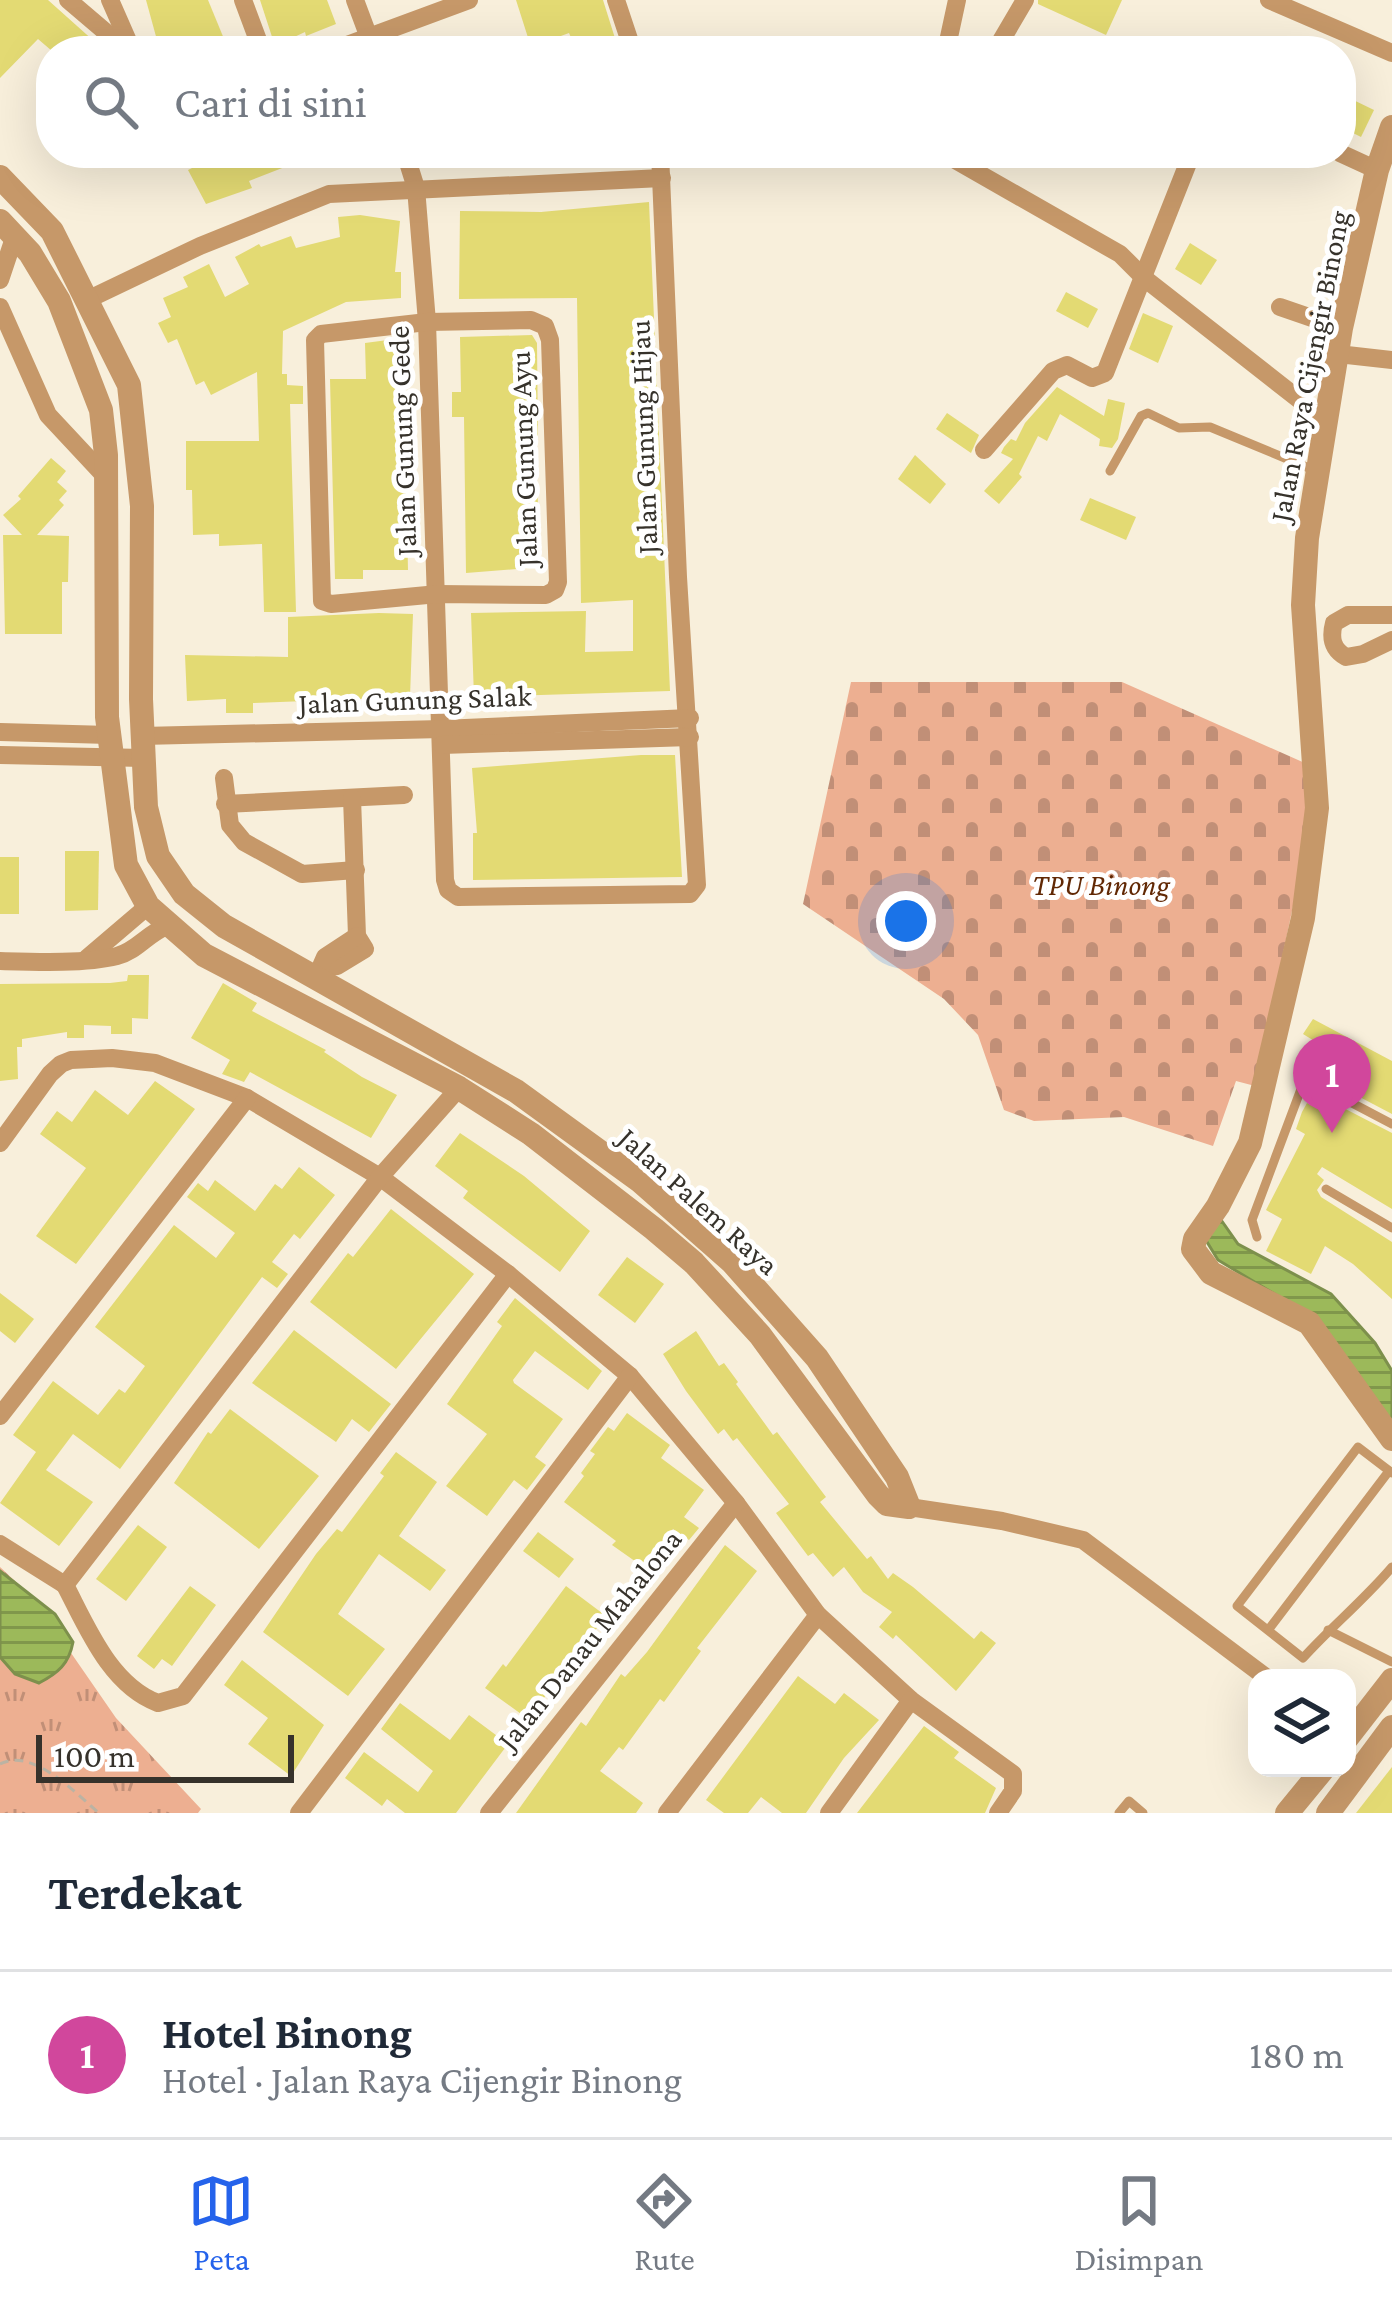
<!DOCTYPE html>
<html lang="id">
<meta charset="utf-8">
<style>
body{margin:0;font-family:"Crimson Pro",serif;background:#f6f6f7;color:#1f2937}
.controls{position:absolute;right:36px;bottom:36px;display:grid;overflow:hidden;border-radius:24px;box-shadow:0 12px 48px #0002}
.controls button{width:108px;height:108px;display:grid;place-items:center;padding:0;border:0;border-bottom:3px solid #e0e1e3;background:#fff;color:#1f2937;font:60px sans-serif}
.scale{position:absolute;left:36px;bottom:30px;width:258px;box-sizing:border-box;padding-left:12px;border:6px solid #36322b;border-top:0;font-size:33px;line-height:42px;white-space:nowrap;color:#36322b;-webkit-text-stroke:9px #fff;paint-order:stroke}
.you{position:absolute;left:906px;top:921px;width:42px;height:42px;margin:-30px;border:9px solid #fff;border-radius:50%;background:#1a73e8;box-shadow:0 0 0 18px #1a73e833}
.badge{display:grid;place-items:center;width:78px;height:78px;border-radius:50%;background:#2563eb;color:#fff;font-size:39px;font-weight:700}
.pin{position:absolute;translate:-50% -99px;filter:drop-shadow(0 3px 6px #0008)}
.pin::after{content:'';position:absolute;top:63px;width:42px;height:36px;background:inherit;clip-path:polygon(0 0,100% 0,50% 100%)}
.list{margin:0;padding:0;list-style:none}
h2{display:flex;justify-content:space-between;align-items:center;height:156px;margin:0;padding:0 48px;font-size:51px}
h2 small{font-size:39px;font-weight:400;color:#747a83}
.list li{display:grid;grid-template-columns:78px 1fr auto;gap:36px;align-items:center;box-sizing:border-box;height:168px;padding:0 48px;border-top:3px solid #e0e1e3}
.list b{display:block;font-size:45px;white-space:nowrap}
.list p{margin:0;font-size:39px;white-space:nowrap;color:#747a83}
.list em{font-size:39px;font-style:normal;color:#747a83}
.icon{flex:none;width:66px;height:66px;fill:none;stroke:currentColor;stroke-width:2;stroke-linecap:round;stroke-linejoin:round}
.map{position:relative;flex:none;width:1392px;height:1813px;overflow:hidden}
.search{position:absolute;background:#fff;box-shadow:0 12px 48px #0002;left:36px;right:36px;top:36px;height:132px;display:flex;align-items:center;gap:30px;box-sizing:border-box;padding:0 42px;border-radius:48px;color:#747a83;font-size:45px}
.sheet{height:324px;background:#fff}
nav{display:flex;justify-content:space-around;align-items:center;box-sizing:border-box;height:168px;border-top:3px solid #e0e1e3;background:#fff;font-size:33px;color:#747a83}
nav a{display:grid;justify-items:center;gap:6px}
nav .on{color:#2563eb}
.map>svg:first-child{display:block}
.grass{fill:url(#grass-tufts)}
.cemetery{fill:url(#cemetery-stones)}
.water{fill:url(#water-rules);stroke:#7d904c;stroke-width:3}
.building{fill:#e3da73}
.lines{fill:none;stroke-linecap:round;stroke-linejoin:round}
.path{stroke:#bbb3a3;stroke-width:3;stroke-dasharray:9 6;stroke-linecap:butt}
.service{stroke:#c69869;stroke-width:9}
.minor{stroke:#c69869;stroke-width:18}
.tertiary{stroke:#c69869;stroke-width:24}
.labels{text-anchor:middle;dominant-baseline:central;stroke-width:10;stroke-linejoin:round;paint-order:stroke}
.street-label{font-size:30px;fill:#36322b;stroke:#fff}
.park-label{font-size:30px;font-style:italic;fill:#612804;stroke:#fff}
</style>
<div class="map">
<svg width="1392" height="1813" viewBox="0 0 1392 1813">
<defs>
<pattern id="grass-tufts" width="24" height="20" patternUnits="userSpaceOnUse" patternTransform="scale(3)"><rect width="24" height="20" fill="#edaf91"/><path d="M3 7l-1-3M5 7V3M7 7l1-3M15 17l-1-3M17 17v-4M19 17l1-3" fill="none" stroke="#c18f77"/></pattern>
<pattern id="cemetery-stones" width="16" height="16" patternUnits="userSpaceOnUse" patternTransform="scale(3)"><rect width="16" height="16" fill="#edaf91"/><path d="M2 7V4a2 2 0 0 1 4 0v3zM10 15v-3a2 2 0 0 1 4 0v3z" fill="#c18f77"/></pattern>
<pattern id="water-rules" width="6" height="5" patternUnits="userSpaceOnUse" patternTransform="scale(3)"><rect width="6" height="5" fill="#9cb95a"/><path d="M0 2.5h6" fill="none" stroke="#80974b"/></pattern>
</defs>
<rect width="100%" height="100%" fill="#f8efdb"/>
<path class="grass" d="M0 1567 33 1598 116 1718 201 1809 198 1813H0Z"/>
<path class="cemetery" d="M851 682H1122L1307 764 1308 835 1255 1086 1236 1081 1213 1146 1124 1117 1034 1121 1004 1110 978 1035 944 999 803 904Z"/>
<g class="water">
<path d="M1219 1217 1238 1244 1331 1294 1375 1343 1392 1371V1428L1311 1316 1218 1260 1204 1237Z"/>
<path d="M0 1571 55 1614 73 1642C69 1664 58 1673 39 1683L15 1674 0 1657Z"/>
</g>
<g class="building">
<path d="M0 0H48L105 51H52L38 39 0 78Z"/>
<path d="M146 0H208L229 51H160Z"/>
<path d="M260 0H327L336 24 306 36 305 32 275 46Z"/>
<path d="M516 0H603L619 51H577L569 33 531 47Z"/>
<path d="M1038 0H1122L1106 35 1038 4Z"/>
<path d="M1341 94 1374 110 1361 137 1341 127Z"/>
<path d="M190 153H312L313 156 249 181 252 188 206 204 188 170 194 167Z"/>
<path d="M649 202 670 691 474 697 471 613 586 611 585 652 633 651V600L581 603 577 298 459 299 460 211 541 212Z"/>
<path d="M360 215 400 221 395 272H401V298L346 302 283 331 282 374H287V385L303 386V404H290L296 612H264L262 544 219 546V534L193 535 192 490H186V441H259L257 372 211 395 204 381 196 385 177 339 168 343 158 323 171 317 163 298 188 287 183 277 209 264 225 297 249 284 235 257 259 244 261 247 291 236 296 248 340 237 338 217Z"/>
<path d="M1190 243 1217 260 1201 285 1175 269Z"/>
<path d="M1066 292 1098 309 1088 328 1056 311Z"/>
<path d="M1143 313 1173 326 1158 363 1129 349Z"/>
<path d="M532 335 537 343 538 441H535L541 567 466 573 464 417H452V392H461L460 337Z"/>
<path d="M403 338 408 570H363V579H335L330 379H366L365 343Z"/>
<path d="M1057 387 1104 416 1108 399 1125 403 1118 439 1112 448 1099 446 1100 439 1060 414 1047 441 1038 436 1019 474 1022 477 999 504 984 491 1013 459 1001 453 1004 447 1011 439 1016 441 1025 423Z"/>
<path d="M947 413 979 435 971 453 936 429Z"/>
<path d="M915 455 946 484 930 504 898 479Z"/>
<path d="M51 458 66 471 57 482 67 491 59 500 64 505 37 535 69 536 68 582H62V634H5L3 535H22L3 515 21 499 18 496Z"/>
<path d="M1090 498 1136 517 1126 540 1080 520Z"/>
<path d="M379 613 413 614 410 697 253 703V713H226V699L187 701 185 655 288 657V617Z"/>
<path d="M641 755H675L682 877 473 880V833H477L472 768Z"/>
<path d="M65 851H99L98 910 65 911Z"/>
<rect x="0" y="857" width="19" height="57"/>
<path d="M128 975H149L148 1019 132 1018V1034H111V1026L84 1025V1038H67V1032L22 1039V1047H17L18 1079 0 1081V984L110 983 127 981Z"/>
<path d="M223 983 257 1003 252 1011 326 1050 324 1052 362 1077 397 1095 371 1138 250 1072 244 1082 222 1074 230 1060 191 1038Z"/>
<path d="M1313 1019 1392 1061V1114L1335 1084 1339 1077 1315 1063 1324 1047 1303 1034Z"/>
<path d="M155 1081 195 1109 76 1264 36 1236 86 1168 40 1134 57 1111 72 1122 95 1090 128 1115Z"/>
<path d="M1326 1099 1392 1133V1209L1322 1167 1317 1174 1324 1180 1317 1190 1321 1197 1392 1242V1299L1353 1264 1325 1246 1311 1274 1266 1251 1282 1219 1266 1210 1305 1134 1296 1129 1302 1112 1307 1103 1320 1110Z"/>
<path d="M460 1133 524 1176 590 1231 560 1272 463 1198 468 1191 435 1166Z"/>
<path d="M299 1167 335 1195 300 1239 294 1234 272 1262 288 1274 277 1288 262 1277 120 1469 73 1434 46 1470 93 1502 59 1546 0 1503 36 1452 13 1435 53 1381 98 1415 119 1389 125 1393 145 1366 95 1327 174 1225 216 1258 235 1233 187 1197 198 1183 208 1191 215 1180 255 1211 275 1184 282 1189Z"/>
<path d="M391 1209 474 1274 396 1369 310 1302 348 1253 353 1257Z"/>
<path d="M627 1257 664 1284 635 1323 598 1295Z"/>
<path d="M0 1293 34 1319 15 1343 0 1331Z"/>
<path d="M515 1298 602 1371 588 1390 535 1351 513 1380 514 1383 563 1419 535 1457 546 1465 527 1490 514 1480 487 1516 446 1486 487 1434 447 1404 502 1326 497 1322Z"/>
<path d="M294 1330 391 1404 369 1432 352 1419 336 1442 252 1383Z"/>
<path d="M696 1331 719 1366 724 1363 738 1382 736 1384 773 1435 777 1432 826 1497 820 1502 867 1559 871 1556 888 1579 893 1573 913 1587 974 1639 981 1631 996 1643 956 1691 896 1635 893 1639 879 1627 892 1612 863 1592 844 1567 833 1577 813 1553 808 1556 776 1513 789 1504 737 1438 733 1441 724 1429 718 1434 686 1391 663 1354Z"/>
<path d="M230 1409 319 1476 259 1549 174 1483 208 1432 211 1434Z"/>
<path d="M627 1413 670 1445 661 1458 704 1490 684 1517 699 1528 689 1540 673 1529 653 1556 665 1565 656 1576 612 1545 616 1541 564 1502 584 1476 581 1473 595 1454 590 1451 608 1427 614 1431Z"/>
<path d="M396 1452 437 1482 399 1536 446 1570 430 1591 379 1554 338 1614 385 1649 348 1696 263 1632 316 1554 337 1529 342 1532 384 1476 380 1473Z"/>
<path d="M138 1525 167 1547 126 1601 96 1579Z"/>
<path d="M538 1532 574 1559 559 1578 523 1551Z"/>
<path d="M725 1545 757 1571 697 1648 701 1651 664 1702 660 1699 623 1750 619 1747 600 1771 643 1803 636 1813H516L581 1722 586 1726 621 1674 625 1677 647 1652Z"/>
<path d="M190 1586 216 1605 172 1666 162 1659 154 1669 137 1656Z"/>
<path d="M566 1586 606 1616 528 1719 485 1688 503 1664 506 1667Z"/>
<path d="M242 1660 324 1725 291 1776 248 1744 268 1718 224 1685Z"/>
<path d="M798 1676 835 1704 844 1693 879 1720 844 1758 806 1813H782L761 1797 748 1813H724L706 1800Z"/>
<path d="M400 1703 450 1740 469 1715 508 1744 456 1813H405L387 1799 382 1806 345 1778 364 1752 418 1792 433 1771 381 1729Z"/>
<path d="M924 1726 959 1752 954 1758 996 1788 985 1813H857Z"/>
<path d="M1392 1767V1813H1356Z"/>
</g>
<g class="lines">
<path class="path" d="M0 1764C33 1747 75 1793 99 1813"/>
<g class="service">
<path d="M1110 471 1141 416 1148 413 1179 428 1210 427 1316 471"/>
<path d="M1326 1189 1392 1228"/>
<path d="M1257 1237 1252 1220 1301 1089 1314 1083 1392 1124"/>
<path d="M1392 1473 1358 1447 1237 1606 1303 1658C1332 1626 1364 1600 1392 1567"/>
<path d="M1269 1629 1389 1471"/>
<path d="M1328 1630 1392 1662"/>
<path d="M1119 1813 1129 1801 1143 1813"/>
</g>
<g class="minor">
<path d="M68 0 128 51"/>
<path d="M110 0 132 50"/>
<path d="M243 0 262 51"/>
<path d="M355 0 374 51"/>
<path d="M616 0 633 51"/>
<path d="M1269 0 1392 53"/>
<path d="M331 51 469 0"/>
<path d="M946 51 957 0"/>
<path d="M995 51 1025 0"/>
<path d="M405 153 416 188 427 322 445 880 448 890 458 897 690 894 697 885 678 577 660 153"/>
<path d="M943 153 1120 254 1144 278 1324 419"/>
<path d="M1340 153 1377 170"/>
<path d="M0 280 15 235"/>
<path d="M89 299 200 246 329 194 662 178"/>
<path d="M0 307 48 415 104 475"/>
<path d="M1280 307 1341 328"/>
<path d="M531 320 545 326 550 340 558 582 555 590 546 595 438 594 331 604 322 601 315 340 321 334 427 322Z"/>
<path d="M1338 354 1392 360"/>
<path d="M984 450 1053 371 1067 365 1092 378 1105 373 1192 153"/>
<path d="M1392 615H1348L1334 623C1330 638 1332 649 1346 657L1363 654 1392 640"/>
<path d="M0 732 109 735"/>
<path d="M142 736 442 729 690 718"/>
<path d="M442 745 690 737"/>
<path d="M0 755 144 758"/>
<path d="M224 778 230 825 244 842 302 874 356 870"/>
<path d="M225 804 404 795"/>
<path d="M87 958 148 906"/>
<path d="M0 961C34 962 85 964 117 956 137 951 148 933 167 926"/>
<path d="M321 968 337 966 365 949 357 936 352 798"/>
<path d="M318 973 325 957 357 936"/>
<path d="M0 1143 50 1074 61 1064 71 1060 112 1058 155 1063 247 1098 380 1177 508 1274 630 1376 736 1503 818 1615 911 1700 1013 1774V1791L998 1813"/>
<path d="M0 1416 247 1098"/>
<path d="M909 1507 1002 1521 1083 1540 1267 1678"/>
<path d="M0 1544 65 1585 380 1177 459 1088"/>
<path d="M65 1585C87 1627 110 1685 158 1703L183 1696 508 1274"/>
<path d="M299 1813 630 1376"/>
<path d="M489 1813 736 1503"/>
<path d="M667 1813 818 1615"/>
<path d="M829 1813 911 1700"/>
</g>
<g class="tertiary">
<path d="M1392 127 1377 170 1341 328 1307 538 1303 605 1317 808 1303 918 1250 1143 1218 1206 1195 1239 1193 1249 1211 1273 1309 1323 1392 1439"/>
<path d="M0 177 52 231 129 385 142 506 141 699 146 807 158 856 184 894 224 926 516 1091 640 1181 732 1262 817 1358 897 1477 909 1507 887 1504 878 1495 760 1335 694 1263 654 1229 531 1134 459 1088 204 955 148 906 126 865 107 717 106 455 101 410 59 301 30 253 0 221"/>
<path d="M1347 1738 1392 1680"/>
<path d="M1287 1813 1324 1768"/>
<path d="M1328 1813 1392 1727"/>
</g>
</g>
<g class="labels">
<g class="street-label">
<text transform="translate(1309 366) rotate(-79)">Jalan Raya Cijengir Binong</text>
<text transform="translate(643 437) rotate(-92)">Jalan Gunung Hijau</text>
<text transform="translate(402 441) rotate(-92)">Jalan Gunung Gede</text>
<text transform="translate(523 459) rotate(-92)">Jalan Gunung Ayu</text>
<text transform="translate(415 699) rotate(-2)">Jalan Gunung Salak</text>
<text transform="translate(699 1201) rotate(42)">Jalan Palem Raya</text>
<text transform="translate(589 1639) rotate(-51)">Jalan Danau Mahalona</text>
</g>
<g class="park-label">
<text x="1101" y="884">TPU Binong</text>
</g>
</g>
</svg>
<div class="controls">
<button><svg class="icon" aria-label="layers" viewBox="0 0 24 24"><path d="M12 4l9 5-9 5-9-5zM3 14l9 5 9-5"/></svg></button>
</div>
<div class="scale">100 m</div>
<div class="you"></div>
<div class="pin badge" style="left:1332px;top:1133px;background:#d1479c">1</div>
<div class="search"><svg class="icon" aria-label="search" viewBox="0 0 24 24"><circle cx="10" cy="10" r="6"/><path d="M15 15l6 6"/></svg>Cari di sini</div>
</div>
<section class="sheet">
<h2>Terdekat<small></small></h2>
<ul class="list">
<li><span class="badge" style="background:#d1479c">1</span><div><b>Hotel Binong</b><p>Hotel · Jalan Raya Cijengir Binong</p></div><em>180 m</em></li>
</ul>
</section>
<nav>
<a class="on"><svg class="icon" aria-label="map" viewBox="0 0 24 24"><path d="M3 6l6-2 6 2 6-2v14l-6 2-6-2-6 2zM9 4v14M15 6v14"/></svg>Peta</a>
<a><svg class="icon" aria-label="directions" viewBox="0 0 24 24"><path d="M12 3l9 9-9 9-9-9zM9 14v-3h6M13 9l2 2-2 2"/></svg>Rute</a>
<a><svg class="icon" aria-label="saved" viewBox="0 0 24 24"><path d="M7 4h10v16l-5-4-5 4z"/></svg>Disimpan</a>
</nav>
